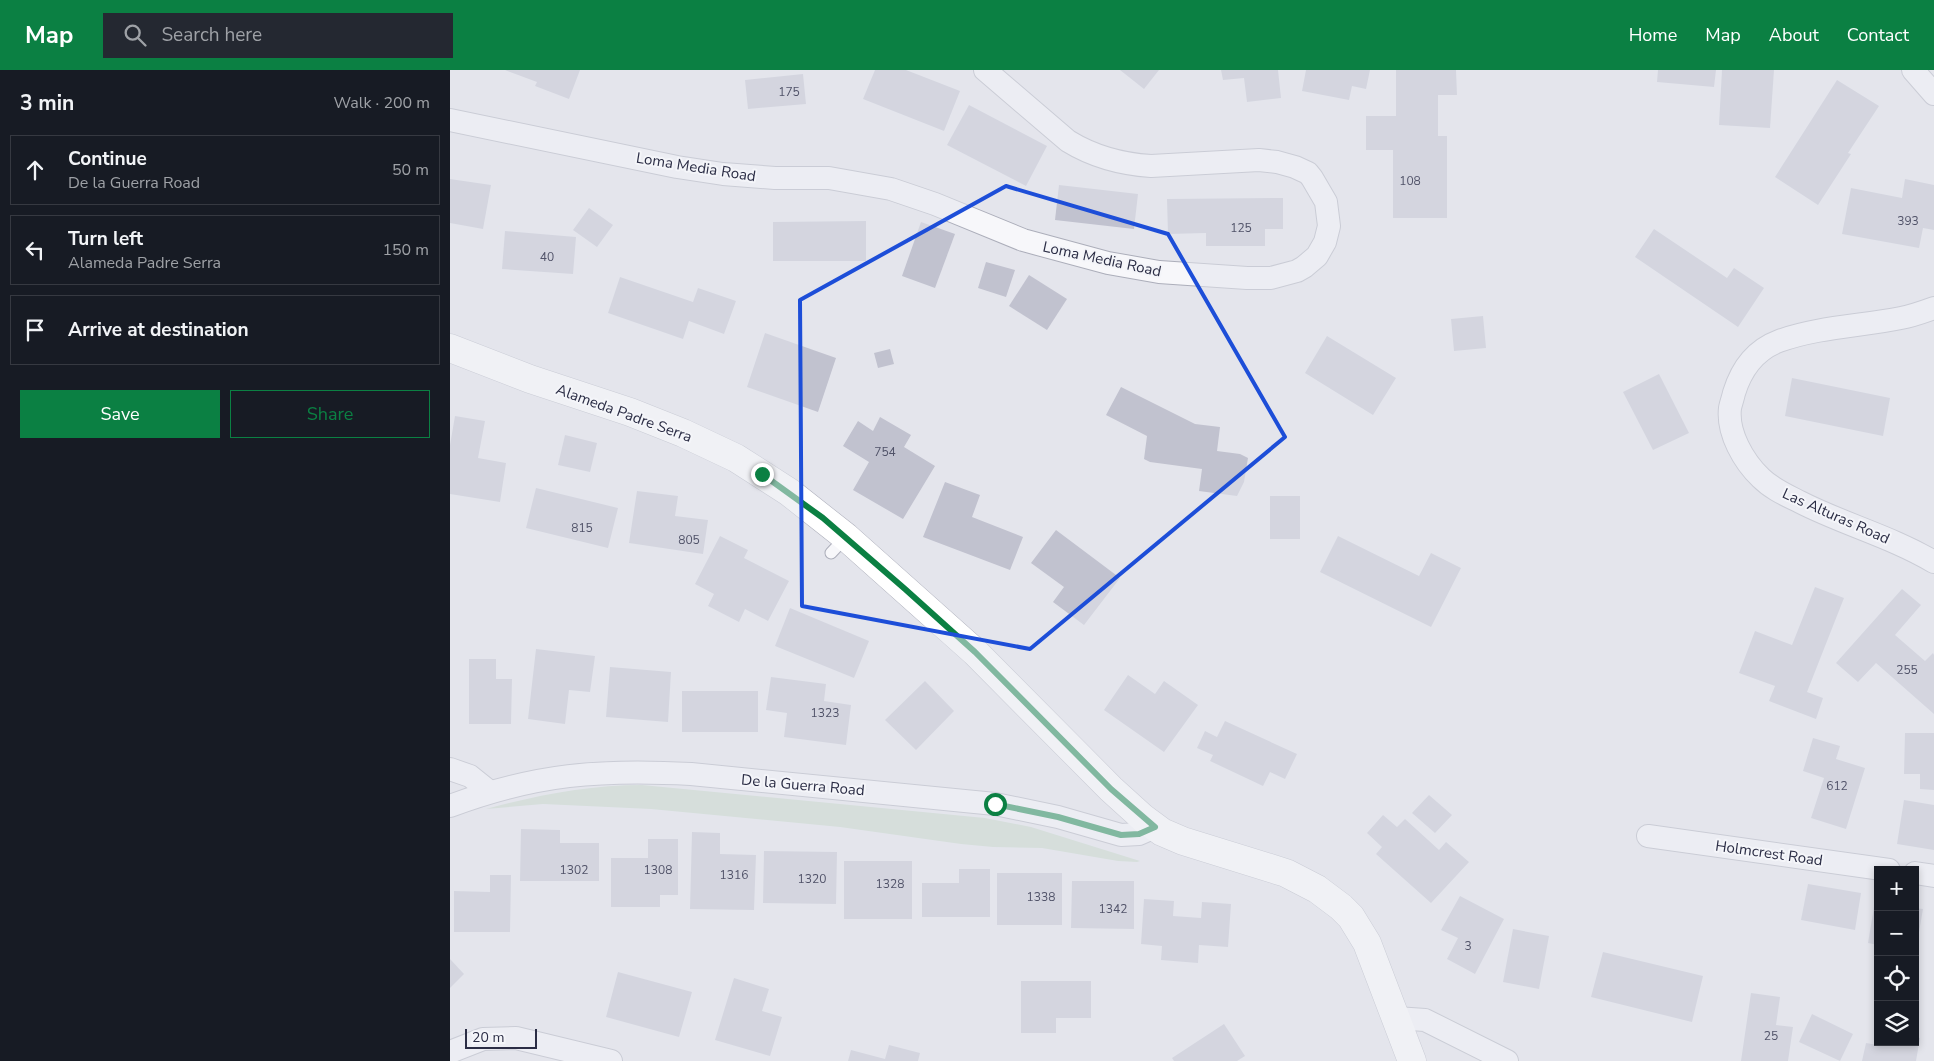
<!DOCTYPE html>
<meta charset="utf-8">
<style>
body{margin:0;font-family:"Nunito Sans",sans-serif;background:#242831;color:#f1f3f6}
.controls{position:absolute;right:15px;bottom:15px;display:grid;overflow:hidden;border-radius:0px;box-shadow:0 2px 8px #0003}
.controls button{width:45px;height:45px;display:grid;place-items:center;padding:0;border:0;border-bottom:1px solid #363941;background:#171b24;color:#f1f3f6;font:25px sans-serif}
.scale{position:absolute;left:15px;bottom:12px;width:72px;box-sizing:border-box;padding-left:5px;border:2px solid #2b2d45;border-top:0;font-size:14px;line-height:18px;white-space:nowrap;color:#2b2d45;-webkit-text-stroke:4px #f4f5f9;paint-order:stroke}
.stop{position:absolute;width:15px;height:15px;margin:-11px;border:4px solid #0b8043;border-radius:50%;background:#fff}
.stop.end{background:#0b8043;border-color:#fff;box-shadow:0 1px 5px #0008}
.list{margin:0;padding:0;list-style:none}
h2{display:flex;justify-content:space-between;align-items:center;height:65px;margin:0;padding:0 20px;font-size:21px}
h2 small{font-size:16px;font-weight:400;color:#9ea1a6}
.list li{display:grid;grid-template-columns:32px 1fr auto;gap:15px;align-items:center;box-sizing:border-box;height:70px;margin:0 10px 10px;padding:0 10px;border:1px solid #363941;border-radius:0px}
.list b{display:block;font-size:19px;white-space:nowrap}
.list p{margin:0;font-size:16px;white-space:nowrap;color:#9ea1a6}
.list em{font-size:16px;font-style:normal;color:#9ea1a6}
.actions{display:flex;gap:10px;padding:15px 20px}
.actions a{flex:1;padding:11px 0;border:1px solid #0b8043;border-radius:0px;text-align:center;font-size:18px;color:#0b8043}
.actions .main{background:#0b8043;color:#fff}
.icon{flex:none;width:28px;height:28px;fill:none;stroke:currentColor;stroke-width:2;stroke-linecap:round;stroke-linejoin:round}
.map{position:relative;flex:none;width:1484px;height:991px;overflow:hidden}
header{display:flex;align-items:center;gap:30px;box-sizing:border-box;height:70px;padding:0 25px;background:#0b8043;color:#fff}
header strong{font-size:24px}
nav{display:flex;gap:28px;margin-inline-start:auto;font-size:18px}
.search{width:350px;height:45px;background:#242831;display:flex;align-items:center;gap:12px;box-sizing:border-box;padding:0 18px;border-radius:0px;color:#9ea1a6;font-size:19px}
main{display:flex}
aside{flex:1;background:#171b24}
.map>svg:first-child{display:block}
.green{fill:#c5d6c6}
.building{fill:#c1c2cf}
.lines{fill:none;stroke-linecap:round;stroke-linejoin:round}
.lane-casing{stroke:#acaeba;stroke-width:13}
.street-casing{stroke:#acaeba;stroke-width:24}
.secondary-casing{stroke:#acaeba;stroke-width:29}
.lane{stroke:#f7f7fa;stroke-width:11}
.street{stroke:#f7f7fa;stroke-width:22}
.secondary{stroke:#fff;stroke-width:28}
.route{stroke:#0b8043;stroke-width:6}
.marked{fill:none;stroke:#1d4ed8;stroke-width:4;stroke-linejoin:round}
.labels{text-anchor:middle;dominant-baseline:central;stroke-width:4;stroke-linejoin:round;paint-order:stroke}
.number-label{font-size:12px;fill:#505268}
.street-label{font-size:15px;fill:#2b2d45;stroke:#f4f5f9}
</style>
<header>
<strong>Map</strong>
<div class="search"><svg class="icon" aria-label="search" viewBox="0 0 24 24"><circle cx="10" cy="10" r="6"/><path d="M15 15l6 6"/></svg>Search here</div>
<nav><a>Home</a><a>Map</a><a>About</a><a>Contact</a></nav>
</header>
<main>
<aside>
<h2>3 min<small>Walk · 200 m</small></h2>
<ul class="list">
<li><svg class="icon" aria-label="ahead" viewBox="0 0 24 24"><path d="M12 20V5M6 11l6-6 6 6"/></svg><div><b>Continue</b><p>De la Guerra Road</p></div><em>50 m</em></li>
<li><svg class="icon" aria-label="left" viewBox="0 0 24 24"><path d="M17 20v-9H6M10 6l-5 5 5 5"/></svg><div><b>Turn left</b><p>Alameda Padre Serra</p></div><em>150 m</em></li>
<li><svg class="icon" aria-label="arrive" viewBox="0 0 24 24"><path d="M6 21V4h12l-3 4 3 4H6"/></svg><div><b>Arrive at destination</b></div></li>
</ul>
<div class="actions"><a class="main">Save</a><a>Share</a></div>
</aside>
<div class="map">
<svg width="1484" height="991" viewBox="0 0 1484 991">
<rect width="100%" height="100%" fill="#e4e5ec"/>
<path class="green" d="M192 715 535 748 581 757 690 791 687 792 668 791 592 778 543 777 511 774 390 757 201 739 93 734 36 739C88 725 139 715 192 715Z"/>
<g class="building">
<path d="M55 0H130L119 29 85 16 87 12Z"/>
<path d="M425 0H456L510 21 494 61 413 29Z"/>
<path d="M670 0H709L694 19Z"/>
<path d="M771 0H828L831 28 797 32 794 8 773 10Z"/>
<path d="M856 0H920L916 19 902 16 899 30 852 21Z"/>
<path d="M946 0H1006L1007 25H988V66H997V148H943V80H916V46H946Z"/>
<path d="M1208 0H1266L1264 17 1207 12Z"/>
<path d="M1272 0H1324L1320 58 1269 55Z"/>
<path d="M353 4 356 34 298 39 295 10Z"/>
<path d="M1387 10 1429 36 1398 83 1401 84 1368 135 1325 107Z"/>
<path d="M519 35 597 76 576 116 497 75Z"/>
<path d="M0 109 41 115 33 159 0 153Z"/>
<path d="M1455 109 1484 115V160L1473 158 1469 178 1392 164 1401 118 1452 128Z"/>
<path d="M609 115 688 124 684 159 605 150Z"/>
<path d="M833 128V159H815V176H756V163L718 164 717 129Z"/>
<path d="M139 138 163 155 147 177 123 160Z"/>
<path d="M416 151V191H323V152Z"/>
<path d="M471 152 505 164 485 218 452 206Z"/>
<path d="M1204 159 1277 208 1284 198 1314 218 1288 257 1185 187Z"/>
<path d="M55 161 126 167 123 204 52 199Z"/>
<path d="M536 192 565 200 556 227 528 218Z"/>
<path d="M579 205 617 229 597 260 559 236Z"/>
<path d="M170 207 243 232 248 218 286 231 274 264 239 251 233 269 158 243Z"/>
<path d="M1033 246 1036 278 1004 281 1001 249Z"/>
<path d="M315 263 386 288 368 342 297 317Z"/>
<path d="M877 266 946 308 923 345 855 303Z"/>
<path d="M440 279 444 294 428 298 424 283Z"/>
<path d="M1209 304 1239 363 1203 380 1173 322Z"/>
<path d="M1342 308 1440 328 1433 366 1335 346Z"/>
<path d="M671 317 745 354 770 357 767 381 790 384 798 388 794 412 787 426 749 421 752 399 700 392 694 389 697 366 656 345Z"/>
<path d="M5 346 35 351 28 388 56 393 50 432 0 424V375Z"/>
<path d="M430 347 461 365 454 377 485 396 453 449 403 420 419 392 393 376 408 351 423 361Z"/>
<path d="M115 365 147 373 140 402 108 395Z"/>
<path d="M495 412 530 425 522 447 573 467 560 500 473 467Z"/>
<path d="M86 418 168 438 158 478 76 458Z"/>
<path d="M187 421 228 426 225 446 258 450 253 484 179 473Z"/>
<rect x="820" y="426" width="30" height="43"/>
<path d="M606 460 670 508 634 555 603 532 614 517 581 493Z"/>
<path d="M270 466 298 480 294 488 339 511 318 551 295 539 289 552 258 536 264 524 245 514Z"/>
<path d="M888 466 969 506 981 483 1011 498 981 557 870 502Z"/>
<path d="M1365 517 1394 528 1357 622 1373 628 1366 649 1319 631 1325 616 1289 603 1305 561 1342 575Z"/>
<path d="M1452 519 1471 535 1445 565 1475 591 1483 583 1484 585V644L1426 593 1408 612 1386 593Z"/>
<path d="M340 538 419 571 404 608 325 576Z"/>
<path d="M86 579 145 586 140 622 119 620 115 654 78 649Z"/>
<path d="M19 589H46V609H62L61 654H19Z"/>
<path d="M160 597 221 602 218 652 156 647Z"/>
<path d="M678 605 705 624 714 611 748 635 714 682 654 640Z"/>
<path d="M321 607 376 614 374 631 401 635 396 675 334 667 337 643 316 640Z"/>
<path d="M475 611 504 641 466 680 435 650Z"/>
<rect x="232" y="621" width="76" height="41"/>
<path d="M775 651 847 684 835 709 820 702 813 716 760 691 763 685 747 678 755 661 767 667Z"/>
<path d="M1455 663H1484V720L1470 719V704H1454Z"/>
<path d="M1363 668 1390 676 1386 689 1415 698 1396 759 1361 748 1374 708 1353 701Z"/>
<path d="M979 725 1002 745 985 763 962 743Z"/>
<path d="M1454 730 1484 735V780L1447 774Z"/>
<path d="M933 745 947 757 955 749 989 780 996 772 1019 792 981 833 926 784 932 777 917 763Z"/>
<path d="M71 759 110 760V773H149V811H70Z"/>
<path d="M242 762 270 763V784L306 785 304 840 240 839Z"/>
<path d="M198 769H228V825H210V837H161V788H198Z"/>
<path d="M314 781 387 782 386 834 313 833Z"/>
<rect x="394" y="791" width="68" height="58"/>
<path d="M509 799H540V847H472V813H509Z"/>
<rect x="547" y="803" width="65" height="52"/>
<path d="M40 805H61L60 862H4V821L40 822Z"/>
<path d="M622 811H684V859L621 858Z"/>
<path d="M1358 814 1411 823 1405 860 1351 850Z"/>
<path d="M1010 826 1054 849 1025 904 997 889 1008 868 991 860Z"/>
<path d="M694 829 724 831 723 846 751 848 752 832 781 834 778 877 749 875 748 893 711 890 712 876 691 874Z"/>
<path d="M1425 831 1428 832V875L1418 873Z"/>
<path d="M1465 838 1473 839 1466 880H1465Z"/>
<path d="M1063 859 1099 866 1089 919 1053 912Z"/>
<path d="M1153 882 1253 906 1242 952 1141 927Z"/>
<path d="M0 889 14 904 0 918Z"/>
<path d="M168 902 242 922 229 967 156 947Z"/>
<path d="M284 908 319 919 312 941 332 947 320 986 265 970Z"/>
<path d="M571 911H641V948H606V963H571Z"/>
<path d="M1301 923 1330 927 1326 955 1343 957 1338 991H1291Z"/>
<path d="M1362 944 1403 964 1390 991 1349 972Z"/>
<path d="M774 954 795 986 787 991H724L722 988Z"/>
<path d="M1465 967 1470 968 1466 991H1412L1416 973 1434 976V972H1465Z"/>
<path d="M439 975 470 983 468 991H398L401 980 435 989Z"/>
</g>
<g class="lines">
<g class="lane-casing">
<path id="lane" d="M381 483 396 467"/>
</g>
<g class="street-casing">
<g id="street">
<path d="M1463 0 1484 24"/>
<path d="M0 50 227 97 273 104 325 108H379L441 119 485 134 573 170 658 193 709 202 797 208H821L847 201 854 197 867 186 875 172 879 156 876 132 862 108 858 103 845 97 827 92 809 90 701 96C670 94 644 87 618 71L535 0"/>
<path d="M1484 238C1473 242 1462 246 1451 248 1411 256 1368 257 1329 271 1305 280 1291 300 1284 323 1283 328 1281 333 1280 338 1277 363 1294 392 1311 408 1322 419 1336 425 1350 432 1393 454 1442 467 1484 492"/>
<path d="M0 699 20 706 40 722"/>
<path d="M0 736C85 704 151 699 241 704L545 734 608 747 671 765 689 764 705 757"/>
<path d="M1198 766 1439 800"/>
<path d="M1465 803 1484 806"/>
<path d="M946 948 975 950 1057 991"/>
<path d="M0 982 33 969 66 968 161 991"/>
</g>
</g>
<g class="secondary-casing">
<path id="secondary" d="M0 278 80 309 180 342 233 363 286 388 339 422 396 467 525 582 661 719 693 748 712 762 733 771 836 803 867 819 891 837 901 847 917 873 962 991"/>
</g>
<use href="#lane" class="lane"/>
<use href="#street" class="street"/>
<use href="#secondary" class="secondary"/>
</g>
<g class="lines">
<path class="route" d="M312 404 373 448 455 519 525 582 661 719 705 757 689 764 671 765 608 747 545 734"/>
</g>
<path d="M0 0H1484V991H0ZM556 116 718 164 835 367 580 579 352 536 350 230Z" fill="#e4e5ec" fill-opacity=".55" fill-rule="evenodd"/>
<path class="marked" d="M556 116 718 164 835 367 580 579 352 536 350 230Z"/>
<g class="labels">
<g class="number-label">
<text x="339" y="22">175</text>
<text x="960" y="111">108</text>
<text x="1458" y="151">393</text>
<text x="791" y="158">125</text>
<text x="97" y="187">40</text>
<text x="435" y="382">754</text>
<text x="132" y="458">815</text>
<text x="239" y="470">805</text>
<text x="1457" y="600">255</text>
<text x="375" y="643">1323</text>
<text x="1387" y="716">612</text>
<text x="124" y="800">1302</text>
<text x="208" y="800">1308</text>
<text x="284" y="805">1316</text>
<text x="362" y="809">1320</text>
<text x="440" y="814">1328</text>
<text x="591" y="827">1338</text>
<text x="663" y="839">1342</text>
<text x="1018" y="876">3</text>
<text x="1321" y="966">25</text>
</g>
<g class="street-label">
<text transform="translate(246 97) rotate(9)">Loma Media Road</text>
<text transform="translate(652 189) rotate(12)">Loma Media Road</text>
<text transform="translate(174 343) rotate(20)">Alameda Padre Serra</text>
<text transform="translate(1386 446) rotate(24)">Las Alturas Road</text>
<text transform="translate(353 715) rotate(5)">De la Guerra Road</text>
<text transform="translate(1319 783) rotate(8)">Holmcrest Road</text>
</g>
</g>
</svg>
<div class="controls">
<button>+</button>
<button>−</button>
<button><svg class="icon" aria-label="locate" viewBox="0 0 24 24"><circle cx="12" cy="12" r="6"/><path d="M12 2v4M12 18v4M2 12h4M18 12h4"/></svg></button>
<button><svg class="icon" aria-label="layers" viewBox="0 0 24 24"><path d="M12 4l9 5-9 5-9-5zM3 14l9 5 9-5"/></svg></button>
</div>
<div class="scale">20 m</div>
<div class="stop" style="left:545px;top:734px"></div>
<div class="stop end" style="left:312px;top:404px"></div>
</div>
</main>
